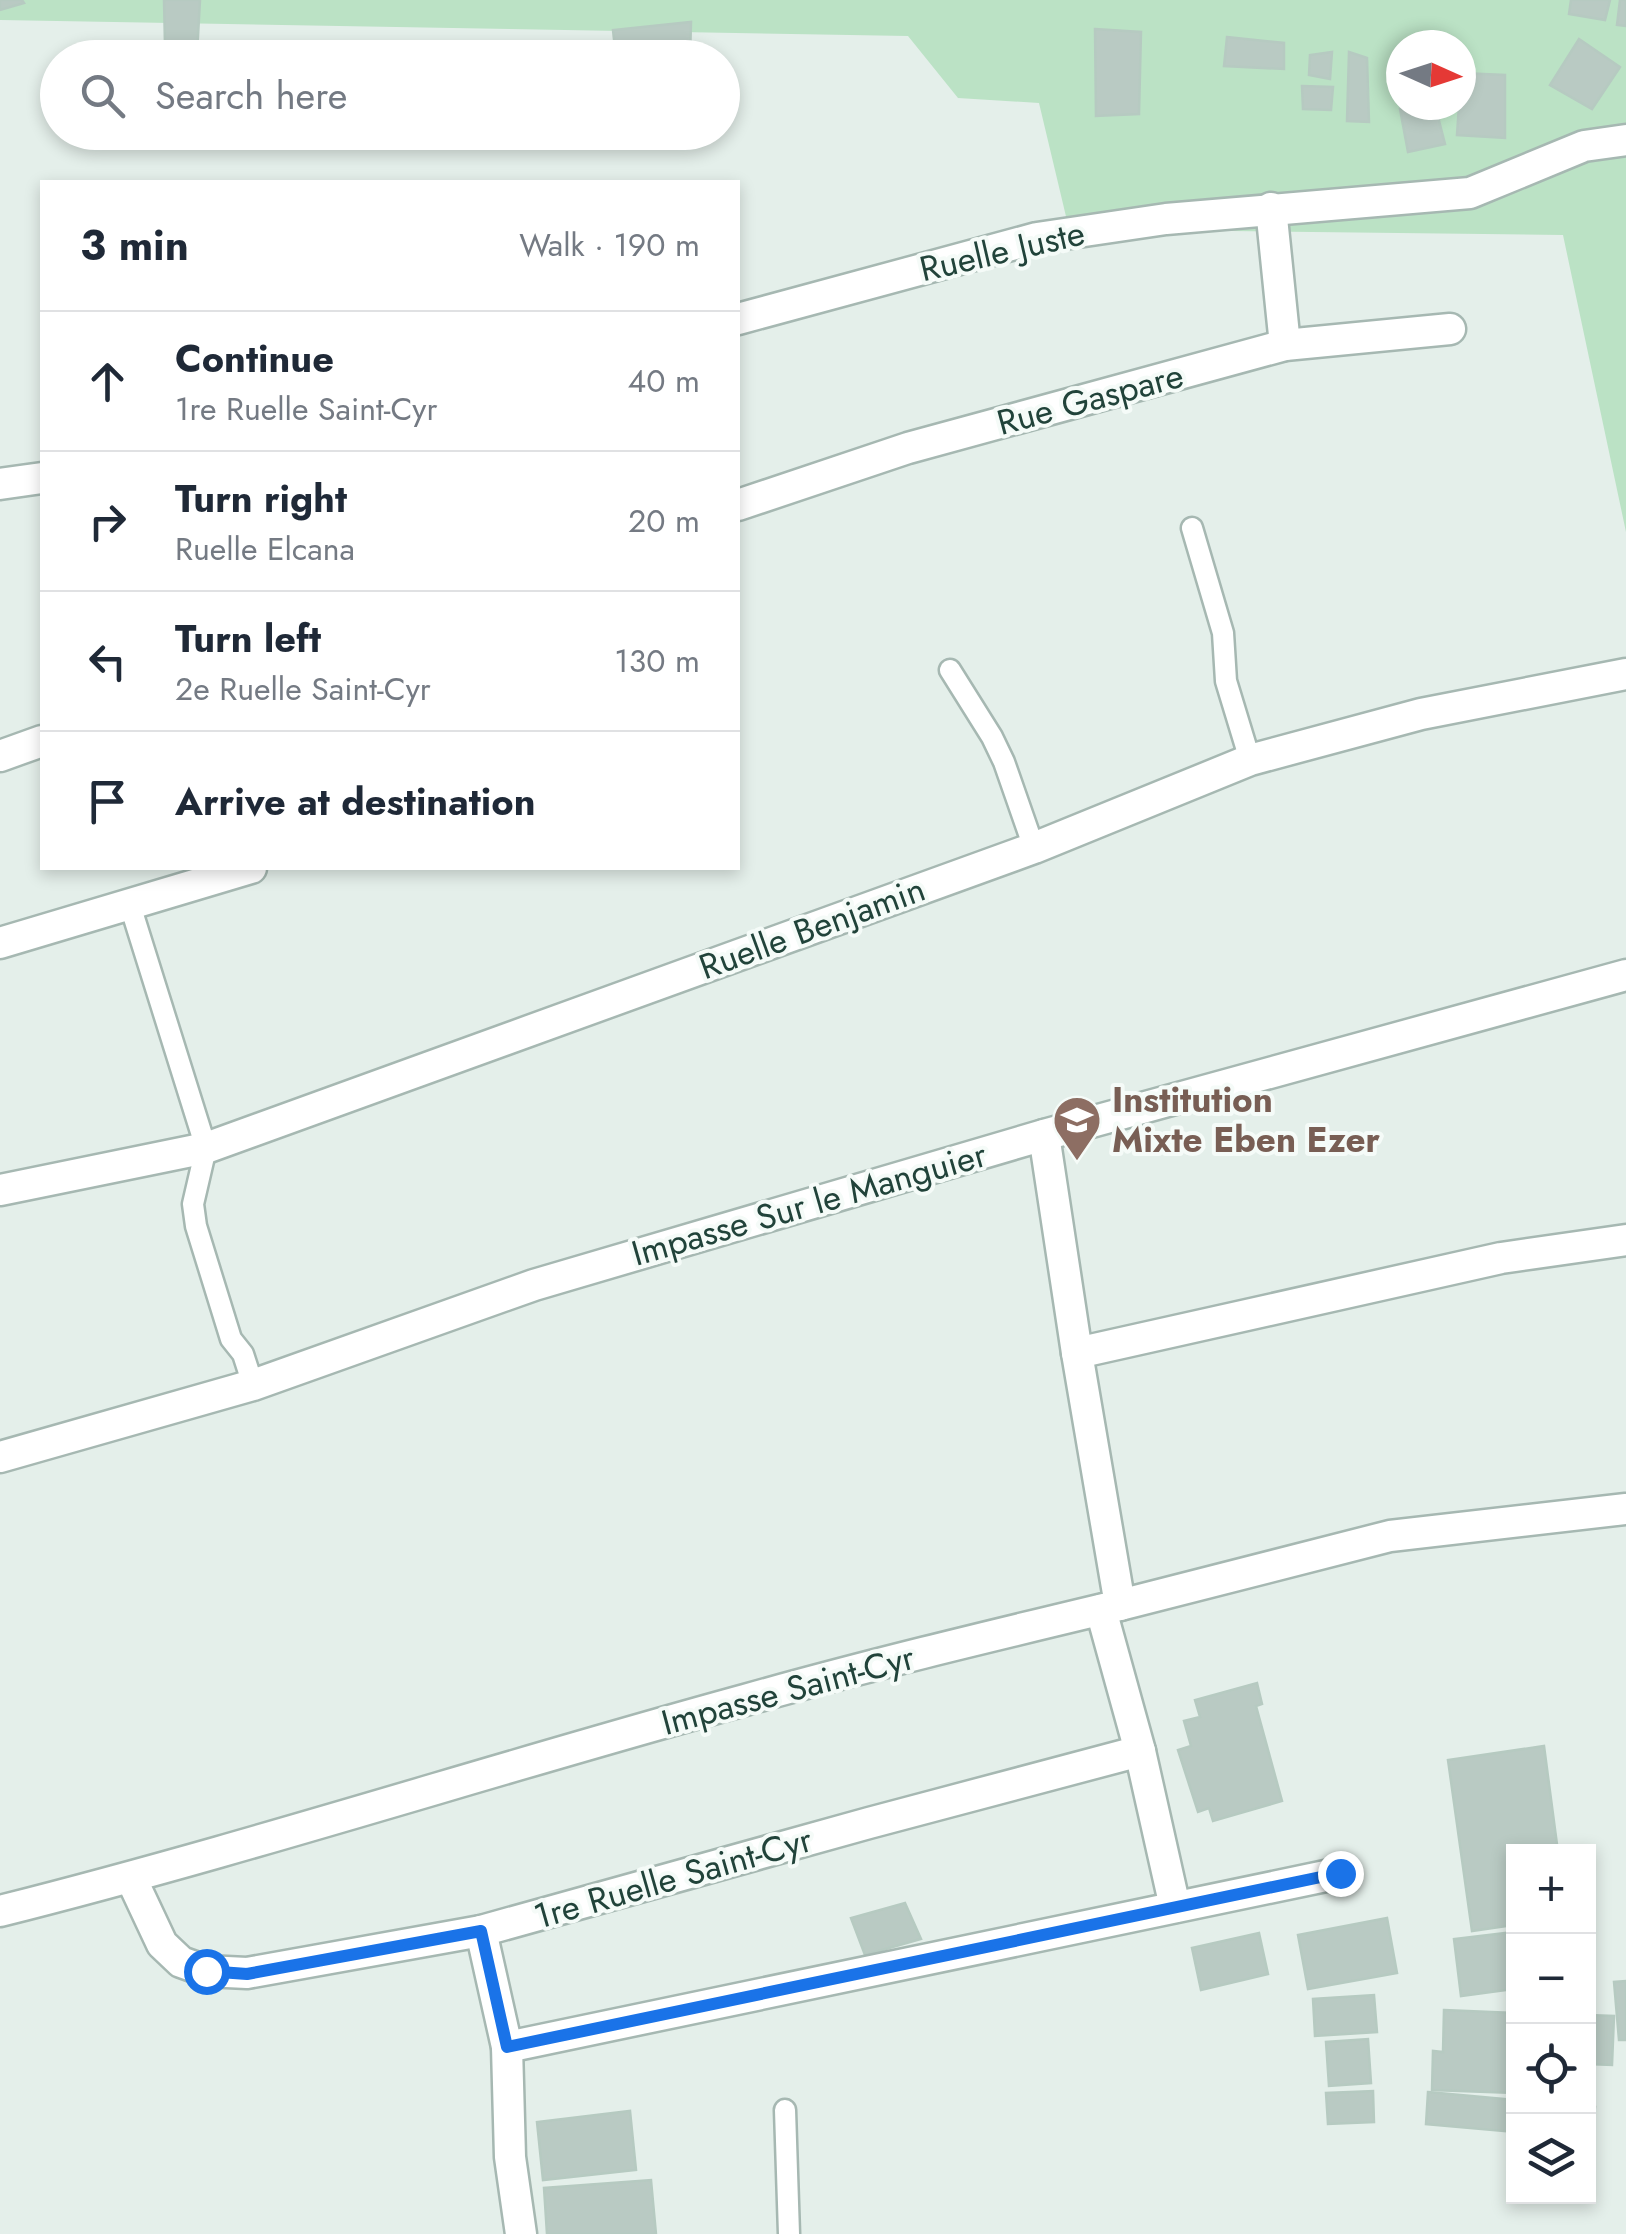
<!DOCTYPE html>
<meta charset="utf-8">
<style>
body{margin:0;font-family:Jost,sans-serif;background:#f6f6f7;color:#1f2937}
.controls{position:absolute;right:30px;bottom:30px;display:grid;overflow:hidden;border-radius:0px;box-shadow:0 5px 15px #0003}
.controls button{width:90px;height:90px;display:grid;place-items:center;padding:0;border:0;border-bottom:2px solid #e0e1e3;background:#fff;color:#1f2937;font:50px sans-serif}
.compass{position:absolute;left:1386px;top:30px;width:90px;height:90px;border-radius:50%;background:#fff;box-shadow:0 5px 15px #0003;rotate:93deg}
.stop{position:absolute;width:30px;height:30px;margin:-22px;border:8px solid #1a73e8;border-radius:50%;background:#fff}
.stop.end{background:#1a73e8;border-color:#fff;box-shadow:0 2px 10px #0008}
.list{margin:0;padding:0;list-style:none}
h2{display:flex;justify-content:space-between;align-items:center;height:130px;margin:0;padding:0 40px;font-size:42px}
h2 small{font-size:32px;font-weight:400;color:#747a83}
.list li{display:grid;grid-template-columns:65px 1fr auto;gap:30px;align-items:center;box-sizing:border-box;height:140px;padding:0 40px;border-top:2px solid #e0e1e3}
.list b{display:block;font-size:38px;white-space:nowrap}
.list p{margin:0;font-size:32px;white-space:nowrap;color:#747a83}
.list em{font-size:32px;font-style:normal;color:#747a83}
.icon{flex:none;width:55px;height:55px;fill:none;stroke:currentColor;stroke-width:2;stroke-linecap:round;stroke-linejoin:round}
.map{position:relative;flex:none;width:1626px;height:2234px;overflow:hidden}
.search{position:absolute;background:#fff;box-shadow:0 5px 15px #0003;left:40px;top:40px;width:700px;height:110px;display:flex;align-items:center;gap:25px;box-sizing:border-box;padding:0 35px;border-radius:55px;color:#747a83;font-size:38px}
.panel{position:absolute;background:#fff;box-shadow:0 5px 15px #0003;left:40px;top:180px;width:700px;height:690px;border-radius:0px}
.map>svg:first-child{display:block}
.green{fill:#bbe2c5;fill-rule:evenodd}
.building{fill:#b9cac3;stroke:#b6cac1;stroke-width:2.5}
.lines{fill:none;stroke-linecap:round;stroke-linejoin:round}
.service-casing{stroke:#a6b8b2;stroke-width:25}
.minor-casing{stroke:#a6b8b2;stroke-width:35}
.service{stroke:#fff;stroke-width:20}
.minor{stroke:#fff;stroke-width:30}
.route{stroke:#1a73e8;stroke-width:12}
.labels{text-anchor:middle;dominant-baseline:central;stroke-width:8;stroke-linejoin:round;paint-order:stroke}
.street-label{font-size:35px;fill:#21433a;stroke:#f5fbf8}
.education-label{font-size:35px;font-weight:bold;fill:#785e54;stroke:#f5fbf8;text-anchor:start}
</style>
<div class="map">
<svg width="1626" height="2234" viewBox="0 0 1626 2234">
<rect width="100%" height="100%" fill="#e4efea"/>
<path class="green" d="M0 0H1626V532L1563 235 1069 229 1039 103 958 98 908 36 0 20ZM1401 45H1461V105H1401Z"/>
<g class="building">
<path d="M0 0H22L24 3 0 10Z"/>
<path d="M164 0H200L197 54 165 45Z"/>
<path d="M1571 0H1610L1605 20 1569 14Z"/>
<path d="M1620 0H1626V26L1617 25Z"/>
<path d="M691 22 690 58H616L613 30Z"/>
<path d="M1095 29 1141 32 1139 114 1096 116Z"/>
<path d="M1227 37 1284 43V69L1224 66Z"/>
<path d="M1579 39 1620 67 1592 109 1550 85Z"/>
<path d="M593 44 594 58H489L488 50Z"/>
<path d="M1332 52 1330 79 1309 75 1310 55Z"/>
<path d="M1349 52 1367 58 1369 122 1347 121Z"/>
<path d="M1461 73 1505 75V138L1457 135 1459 105H1461Z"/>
<path d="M1302 86 1333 87 1331 110 1303 109Z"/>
<path d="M1400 109H1436L1445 144 1408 152Z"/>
<path d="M1257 1683 1262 1704 1256 1706 1282 1801 1213 1821 1209 1808 1198 1812 1178 1750 1191 1746 1184 1721 1200 1717 1195 1700Z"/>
<path d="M1544 1746 1558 1852H1514V1925L1472 1931 1448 1760Z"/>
<path d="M905 1903 921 1939 865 1955 851 1918Z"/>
<path d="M1387 1918 1397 1973 1308 1989 1298 1935Z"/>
<path d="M1514 1932V1989L1461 1996 1454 1939Z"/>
<path d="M1259 1933 1268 1974 1201 1990 1192 1948Z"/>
<path d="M1626 1981V2040H1619L1614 1982Z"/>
<path d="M1374 1995 1377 2032 1315 2036 1313 1999Z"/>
<path d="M1444 2010 1514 2013V2093L1432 2090 1433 2051 1443 2052Z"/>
<path d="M1588 2015 1614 2016 1612 2065 1588 2064Z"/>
<path d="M1368 2039 1371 2083 1329 2086 1326 2042Z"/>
<path d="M1373 2091 1374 2122 1328 2124 1326 2093Z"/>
<path d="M1428 2092 1514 2100V2132L1426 2124Z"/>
<path d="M1588 2107H1595L1592 2139 1588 2138Z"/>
<path d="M630 2111 636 2170 543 2180 537 2122Z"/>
<path d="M651 2180 656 2234H547L544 2188Z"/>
</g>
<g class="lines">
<g class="service-casing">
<g id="service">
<path d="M1192 528 1223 633 1226 681 1250 760"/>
<path d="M950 670 992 737 1004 762 1034 848"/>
<path d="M130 905 206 1148 193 1204 196 1226 231 1339 243 1354 253 1385"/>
<path d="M785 2110 789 2234"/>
</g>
</g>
<g class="minor-casing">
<g id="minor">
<path d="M1271 208 1285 345"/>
<path d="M738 319 1037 238 1166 219 1470 193 1584 146 1626 140"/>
<path d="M0 484 42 478"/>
<path d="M738 505 908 448 1285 345 1450 329"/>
<path d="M0 756 42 741"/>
<path d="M0 943 251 868"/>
<path d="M0 1190 206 1148 1034 848 1250 760 1421 714 1626 674"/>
<path d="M1077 1353 1501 1258 1626 1240"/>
<path d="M0 1457 253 1385 534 1285 1044 1135 1626 975"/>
<path d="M1120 1605 1390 1536 1626 1509"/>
<path d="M1101 1610 1140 1751 1175 1907"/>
<path d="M131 1878 162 1944 181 1962 206 1971 247 1973 481 1931 869 1823 1140 1751"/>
<path d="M0 1911C250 1848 496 1768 745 1700 869 1665 995 1635 1120 1605L1077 1353 1044 1135"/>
<path d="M481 1931 507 2047 510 2157 521 2234"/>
<path d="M507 2047 1340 1873"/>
</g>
</g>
<use href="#service" class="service"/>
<use href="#minor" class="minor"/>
</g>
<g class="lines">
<path class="route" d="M206 1971 247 1974 481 1931 507 2047 1340 1873"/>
</g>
<defs>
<g id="school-pin" transform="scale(2.5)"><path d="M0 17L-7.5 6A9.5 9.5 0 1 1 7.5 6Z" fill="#8d6e63" stroke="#f5fbf8"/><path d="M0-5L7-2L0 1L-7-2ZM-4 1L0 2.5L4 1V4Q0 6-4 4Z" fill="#fff"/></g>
</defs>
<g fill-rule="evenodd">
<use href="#school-pin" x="1077" y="1120"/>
</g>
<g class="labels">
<g class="street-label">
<text transform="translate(1002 251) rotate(-13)">Ruelle Juste</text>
<text transform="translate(1090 399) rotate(-15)">Rue Gaspare</text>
<text transform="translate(812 928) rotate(-20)">Ruelle Benjamin</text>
<text transform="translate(809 1204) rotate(-16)">Impasse Sur le Manguier</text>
<text transform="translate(788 1690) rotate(-15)">Impasse Saint-Cyr</text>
<text transform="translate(673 1878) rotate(-16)">1re Ruelle Saint-Cyr</text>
</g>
<g class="education-label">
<text x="1112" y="1100">Institution<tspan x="1112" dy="40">Mixte Eben Ezer</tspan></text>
</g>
</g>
</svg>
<div class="controls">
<button>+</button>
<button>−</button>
<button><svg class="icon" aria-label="locate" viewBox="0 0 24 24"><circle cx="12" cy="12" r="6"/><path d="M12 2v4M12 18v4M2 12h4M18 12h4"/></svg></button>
<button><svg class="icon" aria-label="layers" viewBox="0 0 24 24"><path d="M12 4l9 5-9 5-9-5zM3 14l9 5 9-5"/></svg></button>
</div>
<svg class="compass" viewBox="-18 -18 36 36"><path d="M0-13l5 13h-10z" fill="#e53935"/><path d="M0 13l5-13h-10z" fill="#747a83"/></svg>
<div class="stop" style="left:206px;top:1971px"></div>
<div class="stop end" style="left:1340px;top:1873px"></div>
<div class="search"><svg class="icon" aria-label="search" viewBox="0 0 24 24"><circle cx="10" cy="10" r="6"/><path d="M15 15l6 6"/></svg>Search here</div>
<section class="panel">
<h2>3 min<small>Walk · 190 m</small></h2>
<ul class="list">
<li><svg class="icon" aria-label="ahead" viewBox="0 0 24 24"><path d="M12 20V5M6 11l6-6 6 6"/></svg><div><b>Continue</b><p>1re Ruelle Saint-Cyr</p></div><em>40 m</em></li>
<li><svg class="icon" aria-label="right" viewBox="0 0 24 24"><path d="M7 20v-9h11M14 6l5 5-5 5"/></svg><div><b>Turn right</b><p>Ruelle Elcana</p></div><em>20 m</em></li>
<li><svg class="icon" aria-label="left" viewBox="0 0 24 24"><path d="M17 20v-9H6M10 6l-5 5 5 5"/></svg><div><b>Turn left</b><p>2e Ruelle Saint-Cyr</p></div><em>130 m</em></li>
<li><svg class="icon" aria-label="arrive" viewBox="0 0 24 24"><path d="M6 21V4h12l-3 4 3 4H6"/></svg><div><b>Arrive at destination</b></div></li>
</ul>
</section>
</div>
